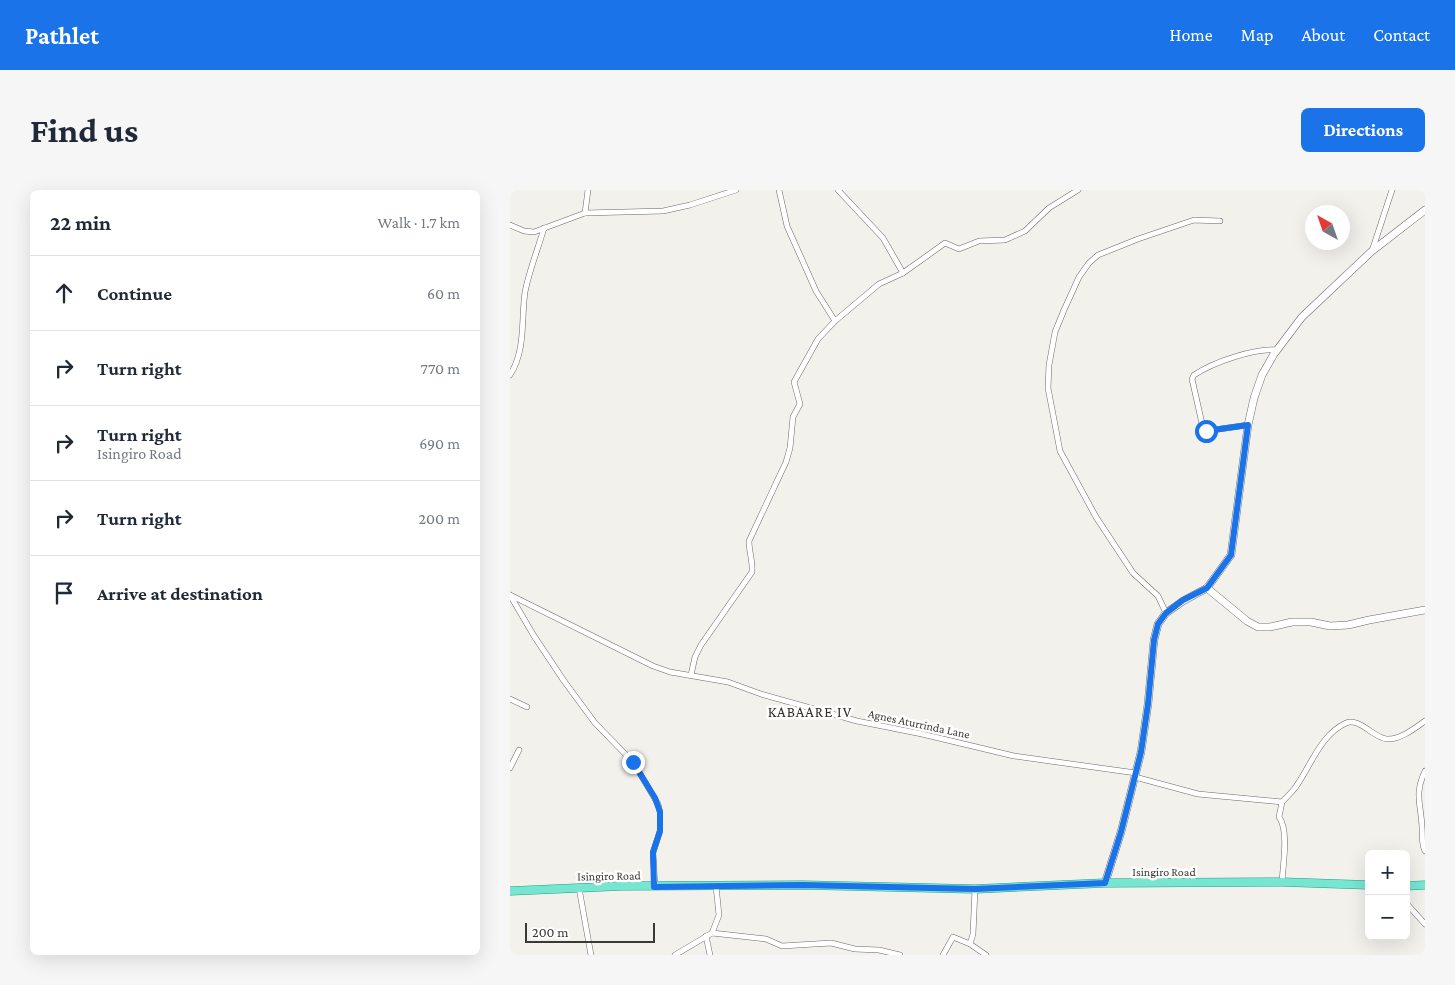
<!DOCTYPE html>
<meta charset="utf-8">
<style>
body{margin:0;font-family:"Crimson Pro",serif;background:#f6f6f7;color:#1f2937}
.controls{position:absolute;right:15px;bottom:15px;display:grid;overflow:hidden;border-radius:8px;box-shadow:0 5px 20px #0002}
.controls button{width:45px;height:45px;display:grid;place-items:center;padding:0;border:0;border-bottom:1px solid #e0e1e3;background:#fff;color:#1f2937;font:25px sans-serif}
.compass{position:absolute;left:795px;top:15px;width:45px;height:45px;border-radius:50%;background:#fff;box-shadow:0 5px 20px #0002;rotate:320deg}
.scale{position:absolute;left:15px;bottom:12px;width:130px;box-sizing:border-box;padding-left:5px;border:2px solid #393937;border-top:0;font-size:14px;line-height:18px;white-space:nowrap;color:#393937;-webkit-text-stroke:4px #fffefd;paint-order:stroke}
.stop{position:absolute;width:15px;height:15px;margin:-11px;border:4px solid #1a73e8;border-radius:50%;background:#fff}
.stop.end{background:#1a73e8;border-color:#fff;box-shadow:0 1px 5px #0008}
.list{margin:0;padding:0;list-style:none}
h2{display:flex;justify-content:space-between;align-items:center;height:65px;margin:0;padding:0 20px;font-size:21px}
h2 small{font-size:16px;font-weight:400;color:#747a83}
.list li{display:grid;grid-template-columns:32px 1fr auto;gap:15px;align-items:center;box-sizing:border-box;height:75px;padding:0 20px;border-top:1px solid #e0e1e3}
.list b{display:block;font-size:19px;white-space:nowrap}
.list p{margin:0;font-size:16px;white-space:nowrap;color:#747a83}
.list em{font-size:16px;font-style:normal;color:#747a83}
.icon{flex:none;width:28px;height:28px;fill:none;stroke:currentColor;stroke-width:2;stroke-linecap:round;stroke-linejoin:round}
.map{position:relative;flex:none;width:915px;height:765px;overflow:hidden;border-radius:8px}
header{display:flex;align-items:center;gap:30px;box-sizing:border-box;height:70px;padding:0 25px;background:#1a73e8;color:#fff}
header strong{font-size:24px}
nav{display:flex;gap:28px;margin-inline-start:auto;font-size:18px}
.intro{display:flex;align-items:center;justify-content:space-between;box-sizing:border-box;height:120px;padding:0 30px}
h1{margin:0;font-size:35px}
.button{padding:12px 22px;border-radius:8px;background:#1a73e8;color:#fff;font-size:18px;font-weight:700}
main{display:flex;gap:30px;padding:0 30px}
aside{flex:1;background:#fff;border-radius:8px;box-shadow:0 5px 20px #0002}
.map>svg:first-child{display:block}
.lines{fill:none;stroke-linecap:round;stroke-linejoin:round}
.street-casing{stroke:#6a6964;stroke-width:6}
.secondary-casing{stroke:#6a6964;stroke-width:8}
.primary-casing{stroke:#269e87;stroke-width:9}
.street{stroke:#fff;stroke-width:5}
.secondary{stroke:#fff;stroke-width:7}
.primary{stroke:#77e6d1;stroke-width:8}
.route{stroke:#1a73e8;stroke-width:6}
.labels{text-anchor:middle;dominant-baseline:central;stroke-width:5;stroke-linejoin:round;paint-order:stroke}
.street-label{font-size:12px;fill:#393937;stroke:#fffefd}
.quarter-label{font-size:15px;letter-spacing:1px;fill:#32312d;stroke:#fffefd}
</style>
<header>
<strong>Pathlet</strong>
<nav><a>Home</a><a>Map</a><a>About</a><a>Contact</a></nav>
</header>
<div class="intro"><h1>Find us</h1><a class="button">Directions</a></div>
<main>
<aside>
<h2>22 min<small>Walk · 1.7 km</small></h2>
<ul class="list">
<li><svg class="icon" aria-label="ahead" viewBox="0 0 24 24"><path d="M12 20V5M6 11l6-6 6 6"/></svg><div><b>Continue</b></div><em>60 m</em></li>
<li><svg class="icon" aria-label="right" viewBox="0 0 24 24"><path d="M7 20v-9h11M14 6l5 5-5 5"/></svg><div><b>Turn right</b></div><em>770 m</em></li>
<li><svg class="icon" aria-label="right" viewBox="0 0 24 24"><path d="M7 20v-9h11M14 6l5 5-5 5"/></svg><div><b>Turn right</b><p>Isingiro Road</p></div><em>690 m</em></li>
<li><svg class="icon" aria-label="right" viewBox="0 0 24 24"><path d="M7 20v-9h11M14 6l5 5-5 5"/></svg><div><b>Turn right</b></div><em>200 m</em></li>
<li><svg class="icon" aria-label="arrive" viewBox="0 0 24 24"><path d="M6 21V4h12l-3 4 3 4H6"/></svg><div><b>Arrive at destination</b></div></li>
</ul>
</aside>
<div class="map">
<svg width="915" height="765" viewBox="0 0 915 765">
<rect width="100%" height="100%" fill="#f3f1ec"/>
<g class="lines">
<g class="street-casing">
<g id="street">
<path d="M269 0 277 36 306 101 325 131"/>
<path d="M328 0 373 48 393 83"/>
<path d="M75 23 78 0"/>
<path d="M0 35 14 41 24 42 75 23 153 21 180 15 226 0"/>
<path d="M862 61 882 0"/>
<path d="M0 185C16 160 11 130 15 102 19 81 28 59 34 38"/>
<path d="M738 235 696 241 693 238 682 189 684 185C704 172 744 158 768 160"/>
<path d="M0 405 143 476 160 482 218 492 251 504 347 531 412 544 504 566 626 583"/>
<path d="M0 405 24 446 54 491 85 533 123 572 148 614 150 622V641L143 663 145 697"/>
<path d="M656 423 648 406 623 383 586 327 550 261 538 198 539 175 545 142 554 120 569 87 579 73 588 65 628 49 684 30 710 31"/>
<path d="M181 485 185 467 191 455 242 382C243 371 239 362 239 351L276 272 280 258 283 227 290 214 284 192 308 149 325 131 369 94 393 83 435 53 449 59 469 51 495 50 515 41 539 18 568 0"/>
<path d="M0 509 17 517"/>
<path d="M0 578 9 560"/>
<path d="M915 581C904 604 911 614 912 637 913 646 911 653 915 661"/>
<path d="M625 587 688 604 772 612C776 608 781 603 785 598 801 576 810 545 836 533 849 527 865 549 877 549 890 550 905 538 915 531"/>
<path d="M772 612 769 627C779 640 773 675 772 692"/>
<path d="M69 698 81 765"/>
<path d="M465 699 463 744 460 754 476 765"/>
<path d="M896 713 915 734"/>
<path d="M202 743 256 749 272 756 321 753 345 759 369 760 390 765"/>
<path d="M196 746 200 765"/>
<path d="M165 765 202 743 209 725 206 696"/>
<path d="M433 765 443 747 460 754"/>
</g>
</g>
<g class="secondary-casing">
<g id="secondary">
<path d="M697 398 737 431 748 437H760L782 432H801L820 436 838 435 859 430 915 420"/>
<path d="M595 693 611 642 631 562 638 514 644 450 648 434 656 423 673 411 697 398 721 365 738 235 744 208 752 185 764 164 792 127 862 61 915 20"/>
</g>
</g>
<g class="primary-casing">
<g id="primary">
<path d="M896 696 915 695"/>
<path d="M0 701 112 696 293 695 465 699 595 693 772 692 859 695"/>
</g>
</g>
<use href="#street" class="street"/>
<use href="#secondary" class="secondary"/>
<use href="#primary" class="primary"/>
</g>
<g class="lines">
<path class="route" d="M123 572 145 608 150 622V641L143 662 144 697 293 695 465 699 595 693 611 642 631 562 638 514 644 450 648 434 656 423 673 410 697 398 721 365 738 235 696 241"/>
</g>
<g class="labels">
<g class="street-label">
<text transform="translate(409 534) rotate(12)">Agnes Aturrinda Lane</text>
<text x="654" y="682">Isingiro Road</text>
<text transform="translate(99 686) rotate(-1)">Isingiro Road</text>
</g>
<g class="quarter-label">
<text x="300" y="522">KABAARE IV</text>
</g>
</g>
</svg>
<div class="controls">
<button>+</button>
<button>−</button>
</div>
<svg class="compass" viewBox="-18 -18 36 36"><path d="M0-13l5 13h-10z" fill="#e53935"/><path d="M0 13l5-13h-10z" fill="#747a83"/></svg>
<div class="scale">200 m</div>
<div class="stop" style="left:696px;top:241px"></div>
<div class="stop end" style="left:123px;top:572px"></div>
</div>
</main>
